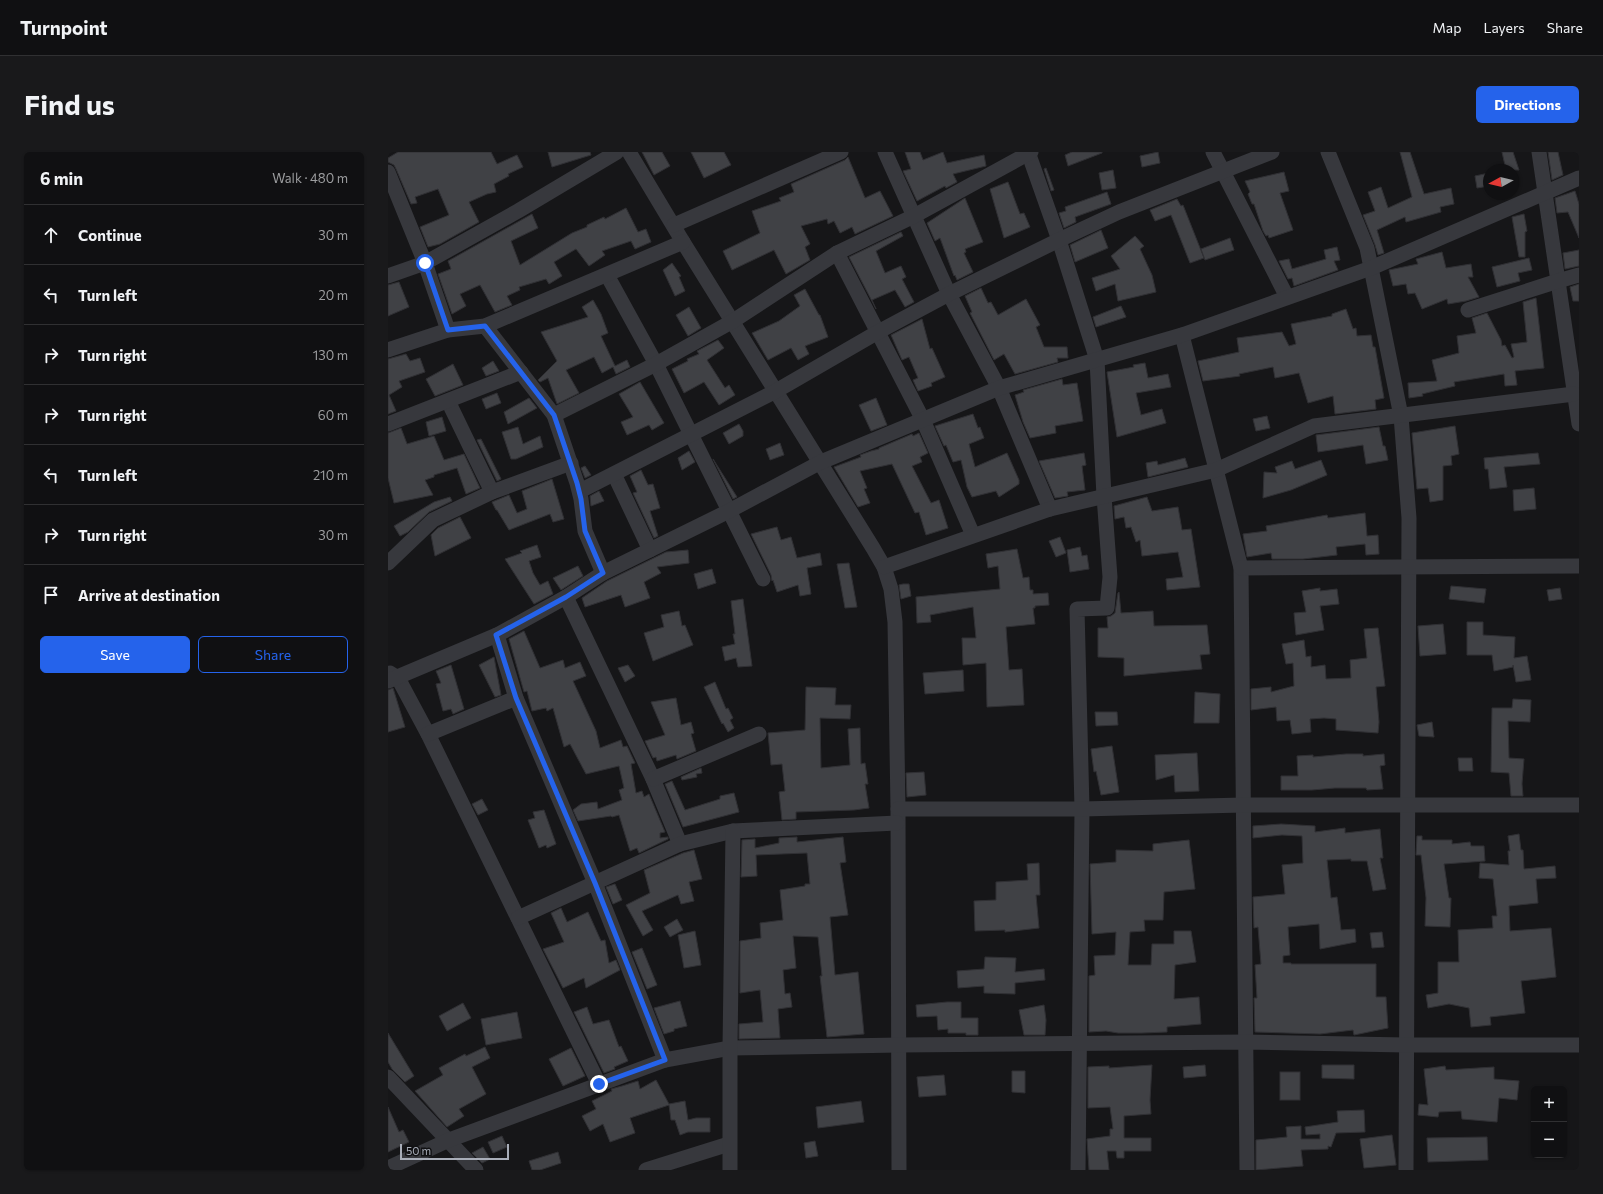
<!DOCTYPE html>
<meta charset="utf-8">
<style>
body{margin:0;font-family:Commissioner,sans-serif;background:#19191b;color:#f1f3f6}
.controls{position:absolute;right:12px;bottom:12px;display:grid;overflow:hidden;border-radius:6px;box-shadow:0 1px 3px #0004}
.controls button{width:36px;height:36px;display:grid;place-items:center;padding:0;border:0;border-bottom:1px solid #303032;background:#101012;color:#f1f3f6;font:20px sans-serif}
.compass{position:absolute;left:1095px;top:12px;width:36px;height:36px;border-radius:50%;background:#101012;box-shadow:0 1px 3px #0004;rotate:262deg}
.scale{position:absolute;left:12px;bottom:10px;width:109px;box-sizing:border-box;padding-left:4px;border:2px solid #a8adb8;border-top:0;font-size:11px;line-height:14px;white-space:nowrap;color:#a8adb8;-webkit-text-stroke:3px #111113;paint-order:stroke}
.stop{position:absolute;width:12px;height:12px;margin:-9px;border:3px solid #2563eb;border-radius:50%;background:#fff}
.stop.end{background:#2563eb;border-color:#fff;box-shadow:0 1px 4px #0008}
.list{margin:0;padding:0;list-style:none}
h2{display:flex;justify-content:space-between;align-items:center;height:52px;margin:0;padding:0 16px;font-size:17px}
h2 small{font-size:13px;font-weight:400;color:#9c9d9f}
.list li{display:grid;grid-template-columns:26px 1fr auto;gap:12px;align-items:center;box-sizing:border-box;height:60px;padding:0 16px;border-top:1px solid #303032}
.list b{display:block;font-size:15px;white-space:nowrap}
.list em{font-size:13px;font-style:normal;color:#9c9d9f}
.actions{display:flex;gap:8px;padding:12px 16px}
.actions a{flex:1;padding:9px 0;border:1px solid #2563eb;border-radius:6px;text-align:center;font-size:14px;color:#2563eb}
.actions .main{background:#2563eb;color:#fff}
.icon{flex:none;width:22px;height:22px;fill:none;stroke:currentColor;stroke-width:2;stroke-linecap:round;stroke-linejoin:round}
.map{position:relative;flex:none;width:1191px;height:1018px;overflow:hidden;border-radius:6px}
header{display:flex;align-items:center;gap:24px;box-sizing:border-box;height:56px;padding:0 20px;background:#101012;border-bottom:1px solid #303032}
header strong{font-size:19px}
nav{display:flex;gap:22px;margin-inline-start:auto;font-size:14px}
.intro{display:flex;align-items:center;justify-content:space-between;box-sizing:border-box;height:96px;padding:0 24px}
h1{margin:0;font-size:28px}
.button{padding:10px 18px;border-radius:6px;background:#2563eb;color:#fff;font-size:14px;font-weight:700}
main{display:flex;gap:24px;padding:0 24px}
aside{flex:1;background:#101012;border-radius:6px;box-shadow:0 1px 3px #0004}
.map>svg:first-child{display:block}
.building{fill:#404145;stroke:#303034}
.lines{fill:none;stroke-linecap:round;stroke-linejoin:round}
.minor{stroke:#37383d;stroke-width:15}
.route{stroke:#2563eb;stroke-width:5}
</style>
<header>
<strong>Turnpoint</strong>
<nav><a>Map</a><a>Layers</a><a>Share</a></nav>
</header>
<div class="intro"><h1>Find us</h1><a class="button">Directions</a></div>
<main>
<aside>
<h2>6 min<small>Walk · 480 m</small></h2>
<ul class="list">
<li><svg class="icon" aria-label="ahead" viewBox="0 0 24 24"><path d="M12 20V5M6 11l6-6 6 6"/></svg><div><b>Continue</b></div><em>30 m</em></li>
<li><svg class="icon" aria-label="left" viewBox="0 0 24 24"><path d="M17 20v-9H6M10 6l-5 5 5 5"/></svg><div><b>Turn left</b></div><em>20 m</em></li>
<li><svg class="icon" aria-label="right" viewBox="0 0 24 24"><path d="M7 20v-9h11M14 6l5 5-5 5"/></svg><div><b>Turn right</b></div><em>130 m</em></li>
<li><svg class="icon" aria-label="right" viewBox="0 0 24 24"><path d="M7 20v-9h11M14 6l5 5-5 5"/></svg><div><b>Turn right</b></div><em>60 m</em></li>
<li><svg class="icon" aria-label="left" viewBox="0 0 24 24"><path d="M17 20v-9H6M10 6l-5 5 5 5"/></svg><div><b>Turn left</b></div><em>210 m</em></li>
<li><svg class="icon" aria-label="right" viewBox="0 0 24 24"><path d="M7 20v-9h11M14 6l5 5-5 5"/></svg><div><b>Turn right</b></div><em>30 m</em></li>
<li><svg class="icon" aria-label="arrive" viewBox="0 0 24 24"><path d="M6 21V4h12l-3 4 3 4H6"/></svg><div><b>Arrive at destination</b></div></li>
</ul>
<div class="actions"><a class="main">Save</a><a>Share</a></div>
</aside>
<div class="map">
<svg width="1191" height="1018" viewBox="0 0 1191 1018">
<rect width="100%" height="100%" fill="#161618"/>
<g class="building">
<path d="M10 0H103L109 12 129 3 135 15 120 22 121 24 106 32 108 40 99 42 81 50 91 70 52 92 40 95 32 75 61 63 50 37 27 45 29 51 23 52 8 17 6 13 0 10V6Z"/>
<path d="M160 0H202L203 3 164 15Z"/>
<path d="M254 0H274L282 14 266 23Z"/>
<path d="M303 0H336L343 13 316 26Z"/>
<path d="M517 0H532L535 8 555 0 559 11 596 3 598 14 565 22 569 30 558 36 557 34 529 49 515 19 523 17Z"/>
<path d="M684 0H714V1L680 14 677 3Z"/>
<path d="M770 0 772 11 754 15 752 4Z"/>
<path d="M1012 0H1022L1036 42 1063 36 1066 52 1052 55 1053 60 1018 70 1017 65 989 78 996 101 990 103 987 93 975 63 987 59 980 40 993 35 1000 56 1024 45Z"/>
<path d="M1114 0H1125L1131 18H1118Z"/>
<path d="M1160 0H1170L1175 23 1164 28Z"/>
<path d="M460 5 477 46 492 39 505 64 467 82 464 75 452 81 446 69 440 72 439 67 413 74 422 92 417 95 422 108 398 122 386 98 344 118 335 99 372 81 364 59 393 49 391 46 406 40 403 32 457 8Z"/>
<path d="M658 16 666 38 663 39 656 17Z"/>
<path d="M725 18 728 36 714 38 711 21Z"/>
<path d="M896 20 901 39 892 41 905 78 881 86 880 83 878 84 875 79 866 52H864L860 42 862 40 857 29Z"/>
<path d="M1101 21V34L1089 36 1087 24Z"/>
<path d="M620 30 632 62 636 61 642 75 616 86 602 37Z"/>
<path d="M1187 39 1191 52V86L1180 60 1169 61 1167 46Z"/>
<path d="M719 40 723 52 687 65 688 70 676 76 671 61 678 59 677 55Z"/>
<path d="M577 46 595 90 577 97 578 100 576 101 585 120 569 128 567 123 566 124 552 86 547 89 539 71Z"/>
<path d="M789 47 793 54 795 53 816 106 802 111 783 63 767 69 762 58Z"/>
<path d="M238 56 250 80 258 77 263 90 247 97 243 89 214 99 217 103 201 114 188 97 166 110 174 124 161 132 158 127 131 135 132 138 119 144 124 153 107 160 92 133 72 142 78 154 64 162 50 122 63 117 60 109 144 62 150 76 123 89 132 113 184 81 199 75V73L216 65 217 67Z"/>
<path d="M1136 62 1139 79 1137 80V105H1131L1124 65Z"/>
<path d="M713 78 720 96 687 110 682 93Z"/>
<path d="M513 80 515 84 488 99 497 121 513 114 518 125 514 127 526 150 517 155 507 138 484 148 488 157 461 105Z"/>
<path d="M747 84 756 94 752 97 764 123 768 140 730 149 727 132 708 139 704 126 732 117 723 104Z"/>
<path d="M842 86 846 98 817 108 813 97Z"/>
<path d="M949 95 952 108 946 109 950 118 906 134 904 126 900 127 891 109 901 107 904 117 938 107 936 98Z"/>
<path d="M1191 98V114L1177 117 1175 101Z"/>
<path d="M1054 100 1058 116 1083 112 1085 125H1080L1091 145 1078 149 1060 152 1059 147 1034 157 1027 141 1020 142 1018 132 1005 134 1001 118 1030 112 1028 107Z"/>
<path d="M1141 106 1144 118 1130 121 1132 129 1109 135 1104 115Z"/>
<path d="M284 111 293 124 291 125 297 139 287 144 275 118Z"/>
<path d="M11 130 21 155 0 164V133Z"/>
<path d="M1191 132V149H1185L1182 135Z"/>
<path d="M593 136 600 151 603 150 610 163 638 147 652 173 648 175 656 195H679L680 206H669L670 210 627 222 616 202 606 208 582 161 584 160 577 144Z"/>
<path d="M417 137 431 163H432L440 185 417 194 421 202 410 208 403 196 380 208 364 181 391 169 412 154 406 143Z"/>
<path d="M1148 146 1156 216 1127 219 1129 233 1117 234 1116 222 1066 230 1067 234 1034 242 1035 244 1021 246 1020 231 1049 229 1044 208 1071 201 1069 184 1088 181 1084 166 1099 161 1113 188 1114 194 1117 193 1124 206 1126 205 1123 192 1139 190 1135 150Z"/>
<path d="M205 148 213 162 220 181 213 184 227 214 239 208 242 215 228 222 225 215 214 221 206 205 178 218 191 241 169 252 160 226 152 230 150 228 169 209 153 180 200 165 194 155Z"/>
<path d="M733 154 738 165 708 175 705 165Z"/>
<path d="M301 155 313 176 300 184 288 163Z"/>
<path d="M958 157 965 177 968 176 969 184 983 183 985 195H987L996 246 987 248 988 257 947 262 945 244 920 251 911 221 887 226 885 215 851 222 852 224 815 229 810 209 851 200 849 186 894 180 901 194 908 192 903 172 944 164V162Z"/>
<path d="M534 167 542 197 544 196 557 225 543 231 544 234 530 239 525 228 530 226 521 205 514 208 503 183Z"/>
<path d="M330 188 336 196 319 208 337 236 341 233 347 243 331 253 316 230 296 241 284 217 300 209 299 207 311 202 309 199Z"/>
<path d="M18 202 22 209 32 206 37 220 11 229 14 235 1 243 8 259 0 262V207Z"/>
<path d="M105 209 111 219 98 224 94 216Z"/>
<path d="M757 211 760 226 780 222 783 235 748 241 753 263 774 257 778 271 729 285 719 220 746 215 745 213Z"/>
<path d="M65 212 75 233 47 244 38 227Z"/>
<path d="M674 227 675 233 689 231 695 269 667 274 668 281 642 286 635 270 627 243 636 240 635 238Z"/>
<path d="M252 230 276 271 264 278 261 273 239 283 233 270 245 265 231 242Z"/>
<path d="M109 241 113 251 98 257 94 247Z"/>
<path d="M141 246 149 256 120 272 116 260Z"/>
<path d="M488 246 499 273 483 279 471 253Z"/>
<path d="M585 262 590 276 592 275 596 286 581 292 587 315 619 301 631 328V332L611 345 608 339 584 345 579 335 573 308 565 310 558 293 556 294 547 274Z"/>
<path d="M879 264 882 276 868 279 865 267Z"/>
<path d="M54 265 58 279 41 284 38 270Z"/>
<path d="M351 272 355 279V284L341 292 335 281Z"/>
<path d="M1067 274 1071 302 1063 304 1064 313 1055 314V348L1042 350 1040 336 1029 337 1024 281Z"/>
<path d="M130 275 135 292 152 284 155 295 128 307H123L114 280Z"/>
<path d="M991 275 995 294H997L1000 308 978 312 975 293 930 300 928 283Z"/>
<path d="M13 276 19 292 46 284 56 308 76 302 92 336 78 342 69 316 46 323V325L37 328 45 343 6 351 0 326V281Z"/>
<path d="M531 281 540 301 532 305 534 310 524 314 543 351 551 348 560 376 538 383 531 360 527 361 504 312 472 319 479 336 476 337 482 351 470 355 446 315 473 305 472 303 483 299 491 297V296L524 282 525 284Z"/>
<path d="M93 287 113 327 109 329 89 288Z"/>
<path d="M392 291 396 303 382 308 378 297Z"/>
<path d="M301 299 307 310 294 318 290 306Z"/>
<path d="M696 301 698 313 694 314 697 338 679 340 680 344 667 346 651 309Z"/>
<path d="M1150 301 1152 312 1116 315 1119 335 1102 337 1100 317H1097L1096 306Z"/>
<path d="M797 306 800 315 760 325 758 311 769 309 770 313Z"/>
<path d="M325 307 349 345 345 347Z"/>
<path d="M933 308 939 323 903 338 875 346 876 320 889 321 887 315 904 309 907 317Z"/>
<path d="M197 314 203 323 197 326 193 316Z"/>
<path d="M253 318 260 333 265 332 272 356 262 359 270 384 266 386 245 341 249 340 242 324Z"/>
<path d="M164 327 176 367 165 370 162 362 121 378 109 358H108L104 350 121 343 129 361 139 357 134 339Z"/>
<path d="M1146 336 1148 357 1126 359 1125 338Z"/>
<path d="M211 339 216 349 203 354 202 344Z"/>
<path d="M62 345 64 349 41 360 20 380 12 384 6 374 46 350Z"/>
<path d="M759 345 764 359 790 355 794 378 803 377 812 435 779 438 778 427 795 425 790 400 754 404 752 388 748 390 743 375 738 376 736 365 727 367 726 354Z"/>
<path d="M977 361 979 384 990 383 991 402 978 403 977 392 948 395 949 403 915 407H884L883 401 859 405 855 382 879 379 878 374 939 363 940 366Z"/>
<path d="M72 365 83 386 47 404 43 383 50 376Z"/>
<path d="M389 375 393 388 403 385 409 406 432 401 434 413 419 416 423 442 412 444 410 433 389 440 385 428 384 429 383 423 363 382Z"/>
<path d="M672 385 678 401 668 405 661 389Z"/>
<path d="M149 393 153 405 141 409 145 421 152 433 160 429 165 442 146 452 117 407 134 401 132 399Z"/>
<path d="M692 395 694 404 699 403 701 417 682 420 679 398Z"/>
<path d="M629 397 635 426 641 425 642 438H645V442L660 441 661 453 647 454V456H645L647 472 618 475 621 518 634 517 636 553 599 555 598 511 575 513 574 486H588L585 455 542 463 543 470 529 471 528 445 612 437 610 414 600 416 598 402Z"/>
<path d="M300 398 301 411 269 415 273 421 256 430 262 446 237 455 233 443 197 455 194 446 219 429 278 400Z"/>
<path d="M461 411 469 455 457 456 449 412Z"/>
<path d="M190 414 195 424 173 438 165 426Z"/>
<path d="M324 417 328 431 310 437 306 422Z"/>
<path d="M515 432H521L523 444 513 447 511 433Z"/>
<path d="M1063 434 1098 437 1096 451 1061 447Z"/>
<path d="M932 436V439L949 437 951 452 932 454 936 478 908 483 906 461 918 460 914 439Z"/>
<path d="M1172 436 1174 447 1161 449 1159 438Z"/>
<path d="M731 440 733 461 765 459 766 474 819 473 822 502 812 503 814 517 736 524V506L710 505V476H720L719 465 723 464 727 461 730 441Z"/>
<path d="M355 447 364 514 350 515 348 506 337 509 334 495 347 492 345 482H347L343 449Z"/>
<path d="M291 459 294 474 297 473 305 493 265 509 256 481 276 475 273 463Z"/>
<path d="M1079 470H1095V483L1127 485 1126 506 1139 504 1143 528 1128 530 1125 513V515L1106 519 1104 503H1079Z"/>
<path d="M1055 472 1058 502 1032 504 1030 474Z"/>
<path d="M990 476 997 534 988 535 991 570 990 581 948 578V567L936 566 922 567 923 580 904 582 902 568 889 569 888 555 863 558V537L883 535V540L906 534 905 511 898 512 894 492 916 488 918 505 923 504V515L937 513 938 527 963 526 962 508 979 506 976 477Z"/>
<path d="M136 479 152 516 175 508 177 516 192 510 198 524 185 529 208 579 212 596 233 588 235 595 239 594 247 611 243 612 248 641 254 639 256 645 261 642 277 680 272 681V686L280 685V687L251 701 249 696 242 699 231 663 224 665 223 664 190 669 185 658 193 652 209 650 210 657 234 648 231 638 236 636 231 614 198 622 182 592 176 595 165 556 159 559 158 556 144 559 139 539 136 540 121 487Z"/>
<path d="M106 505 113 543 107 545 91 513Z"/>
<path d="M63 513 76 557 65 562 63 557 55 559 48 532 53 531 48 519Z"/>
<path d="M240 513 247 524 237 530 230 516Z"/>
<path d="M575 518 576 539 537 542 535 521Z"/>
<path d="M327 530 338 557 340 556 345 566 342 568 346 576 340 580 335 571 334 572 316 535Z"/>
<path d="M418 535 448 536 447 553H463L462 567 432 566 433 616 462 613 460 577 472 576 473 612 477 611 480 632H477L481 656 466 658 408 660V667L394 668 391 640 397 639 394 612 383 613 380 581 417 578Z"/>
<path d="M5 536 17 575 0 580V538Z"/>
<path d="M807 540 832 542 831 571H806Z"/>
<path d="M288 546 293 573 303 570 306 581 303 582 308 599 289 607 288 603 269 609 268 605 265 606 257 589 277 583 263 550Z"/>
<path d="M1125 547 1143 548 1142 570 1120 569 1121 606 1136 607 1134 632 1135 644H1123L1121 621 1103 620 1104 556H1124Z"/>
<path d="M707 560H729L730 573 708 574Z"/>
<path d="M1044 570 1046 585 1031 584 1029 573Z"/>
<path d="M724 594 731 640 713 643 708 619 706 620 703 597Z"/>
<path d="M809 601 811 639 787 640 786 623 768 628 767 603Z"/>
<path d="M958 602H975V604L996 602 997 613 992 614 995 637 979 638 978 636H947L924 638H893V624H910L909 604 925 603V605Z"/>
<path d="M1070 606H1084L1085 619H1071Z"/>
<path d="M313 616 314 621 308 622 309 625 294 628 293 625Z"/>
<path d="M536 620 538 643 519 645 518 621Z"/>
<path d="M284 629 297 658 332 647V644L346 641 351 660 295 675 277 632Z"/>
<path d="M94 647 100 658 90 663 84 652Z"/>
<path d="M156 658 168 692 159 696 158 693 151 696 140 668 147 666 145 660Z"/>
<path d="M893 672 927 674V680L957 676V681L992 677 995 706H992L998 737 985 739 979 709H963V707L939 708 943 746 949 745 953 778 967 777 968 790 932 797 931 772 900 775 902 803 895 804V811H903V812H988V845H998L1000 876 966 883 965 878 932 882 867 880 866 846H869L867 813 873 812 870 775 866 776 865 745 897 742 894 713 915 711 914 684 894 683 865 686V674Z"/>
<path d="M1131 682 1133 698H1135L1136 717 1167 714 1168 726 1148 727 1150 751 1121 754 1122 779 1163 776 1168 825 1133 829 1137 861 1102 865 1103 873 1083 875 1081 856 1061 852 1040 856 1038 843 1050 841V810H1071L1070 778 1105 776 1104 764H1109L1105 727 1091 726 1092 711 1121 713 1120 699H1122L1120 684Z"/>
<path d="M1029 684H1034V688H1064V692L1082 690 1083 694H1096L1097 709 1056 712 1061 746H1063L1062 775 1037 774 1038 746 1033 703H1028Z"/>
<path d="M409 685V690L455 685 458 710 452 711 460 763 442 765 447 823 470 820 476 882 439 885 432 824H434L430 785 405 784 408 816 395 818 397 842 402 841 404 855 390 857 392 886 351 887V872L375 870 372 838 352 841V789L373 786 372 771 395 768 392 738 417 734V732H422L419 701 368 703 369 724 353 725 354 688 367 687V696L391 691V686Z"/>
<path d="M801 688 807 737 776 740 775 768H756L757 779 742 780 740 813H763L764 792H786V779H803L808 810 787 813 786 847 811 845 813 872 779 875V880L754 881H730L718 879 701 880V824L707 823 706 804 727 803 728 780 704 782 702 712 728 710V698L765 699V692Z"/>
<path d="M306 698 314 727 301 730 306 749 293 752 290 743 254 759 265 778 255 784 238 753 262 741 256 718 295 701Z"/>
<path d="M651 711 652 743H648L651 776 617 780V778L587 779 586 749 608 748V730L640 728 639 712Z"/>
<path d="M227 732 234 748 225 752 218 735Z"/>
<path d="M173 756 179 770 200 760 213 789 217 788 221 811 228 808 232 818 198 836 196 826 175 836 155 797 176 790 163 761Z"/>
<path d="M289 767 295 778 282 785 276 775Z"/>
<path d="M307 779 313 813 296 816 290 783Z"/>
<path d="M994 780 996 795 984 796 982 781Z"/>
<path d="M254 796 269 833 259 837 244 800Z"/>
<path d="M597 805 628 806 627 820 656 817 657 828 627 831V842L596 841V834L570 836 569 819 596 817Z"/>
<path d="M292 849 299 874 286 877V879L276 882 266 856Z"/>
<path d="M559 850H573V866H590V883H578V881H560V877L550 878 549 864 529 865 528 853Z"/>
<path d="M75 851 83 866 59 879 51 864Z"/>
<path d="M656 853 658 868 657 883H636L631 858Z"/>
<path d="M199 855 205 872 221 868 231 895 233 894 240 909 226 915 227 917 216 921 186 860Z"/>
<path d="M129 860 134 886 98 893 93 867Z"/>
<path d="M0 881 26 924 17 930 4 917 0 910Z"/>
<path d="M97 895 102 906 84 915 98 942 71 957 76 964 59 975 27 939 55 923 51 916 77 902 78 904Z"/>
<path d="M183 896 197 924 175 934 161 907Z"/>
<path d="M764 913 762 948 763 962 736 964V986H763V999H736V1006H729L728 999H719L721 1018H701L699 987 722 984V977H725L722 955 700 956V915L721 914V916Z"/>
<path d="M817 913 818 924 796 926 795 915Z"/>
<path d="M934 913H966V927L934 926Z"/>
<path d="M1057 914 1058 918 1106 915V927L1131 929 1129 948 1111 946 1109 970 1074 967 1073 959 1051 960 1050 965 1030 963 1031 952 1040 953 1036 917Z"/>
<path d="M624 919H637V941L624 940Z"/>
<rect x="892" y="920" width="20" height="28"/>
<path d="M556 923 558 943 531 945 529 925Z"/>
<path d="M268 928 281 952 297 949 300 968 308 966H322V980H300L292 983 287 968H283L281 953 242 966 247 981 222 990 215 972 202 979 194 964 208 957 204 949 224 939 223 937 234 934 250 929 252 937Z"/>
<path d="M473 949 476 970 430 976 428 955Z"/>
<path d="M0 955 11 980 15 978 21 990 0 1000Z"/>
<path d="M976 958 977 980 948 981 943 995 940 994V997L913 998 915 1014 868 1018V988L899 985 898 975 913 974V987H932V982L918 983 917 975 950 970 949 959Z"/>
<path d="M1004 983 1008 1013 976 1016 972 987Z"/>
<path d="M114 984 119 995 105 1001 100 990Z"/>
<path d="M1099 985 1100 1008 1040 1010 1039 986Z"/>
<path d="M427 989 430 1004 418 1006 416 991Z"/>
<path d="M95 995 102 1007 94 1011 84 1001Z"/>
<path d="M170 1000 173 1011 152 1018H144L141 1009Z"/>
</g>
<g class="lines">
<g class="minor">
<path d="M241 0 295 90 485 396 496 415 503 437 507 470 510 657 511 1018"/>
<path d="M497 0 561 142 611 236 662 357"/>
<path d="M640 0 671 88 709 208 716 344 722 425 719 456 689 457 694 657 690 1018"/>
<path d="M825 0 899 145"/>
<path d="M940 0 979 96 1013 264 1021 366 1018 1018"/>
<path d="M1151 0 1191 272"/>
<path d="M0 20 37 111 60 178"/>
<path d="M286 73 453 0"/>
<path d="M449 101 535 268 585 383"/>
<path d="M219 123 268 212 375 427"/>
<path d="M0 124 37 111 130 59 229 0"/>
<path d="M1080 158 1170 129 1191 123"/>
<path d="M97 174 166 263 189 331 193 347 197 379 215 421"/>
<path d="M794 183 853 416 859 1018"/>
<path d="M0 198 60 178 97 174 295 90"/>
<path d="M60 249 104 340"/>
<path d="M166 263 268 212 345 169 449 101 526 64 643 0"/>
<path d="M0 272 133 220"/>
<path d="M226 322 262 398"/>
<path d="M192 339 388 239 490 180 561 142 671 88 731 60 884 0"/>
<path d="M0 411 45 368 104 340 183 311"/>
<path d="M496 415 662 357 828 318 926 274 1186 242"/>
<path d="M853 416 1191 414"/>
<path d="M178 445 265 627 292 692"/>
<path d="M109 483 128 546 207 731 277 908"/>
<path d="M2 521 10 526 40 582 211 932"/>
<path d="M0 529 109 483 178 445 215 421 341 359 433 310 611 236 794 183 983 116 1191 26"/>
<path d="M40 582 128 546"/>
<path d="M265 627 371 582"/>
<path d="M510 657H694L855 653H1191"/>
<path d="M130 766 292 692 345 679 509 671"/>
<path d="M0 925 88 1018"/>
<path d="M0 1016 61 988 277 908 342 896 511 893 857 890 1018 893H1191"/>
<path d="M258 1018 341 992"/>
<path d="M342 1018V896L345 679"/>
</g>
</g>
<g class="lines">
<path class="route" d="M37 111 60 178 97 174 166 263 189 331 193 347 197 379 215 421 178 445 108 483 128 546 207 731 277 908 211 932"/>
</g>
</svg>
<div class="controls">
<button>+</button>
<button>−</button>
</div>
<svg class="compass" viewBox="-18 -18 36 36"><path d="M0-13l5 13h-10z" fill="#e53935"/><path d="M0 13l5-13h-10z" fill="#9c9d9f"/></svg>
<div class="scale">50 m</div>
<div class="stop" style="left:37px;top:111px"></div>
<div class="stop end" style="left:211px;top:932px"></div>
</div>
</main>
